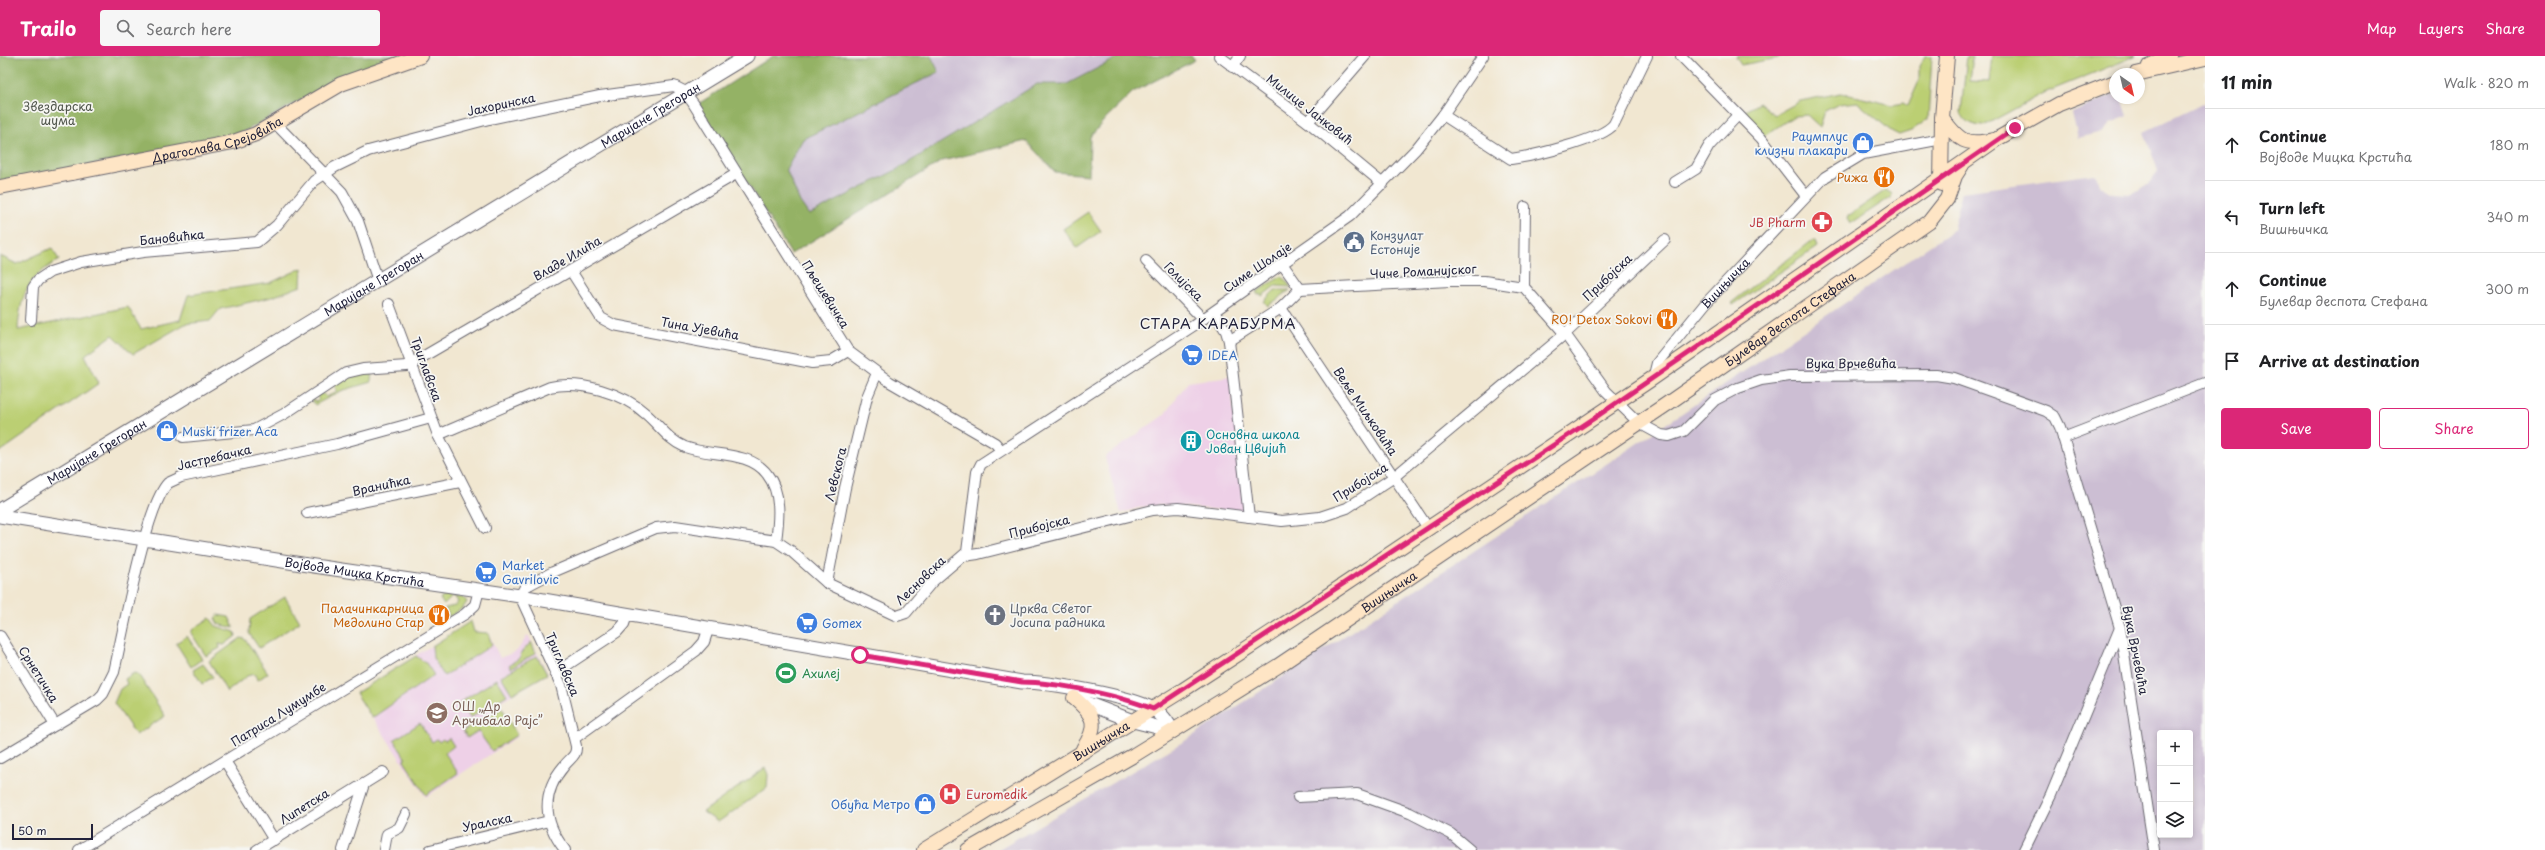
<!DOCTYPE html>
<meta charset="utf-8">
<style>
body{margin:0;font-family:"Playpen Sans",sans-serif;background:#f6f6f6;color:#202124}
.controls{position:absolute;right:12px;bottom:12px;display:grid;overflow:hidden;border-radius:4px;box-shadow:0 2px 6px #0003}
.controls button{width:36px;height:36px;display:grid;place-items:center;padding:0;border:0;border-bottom:1px solid #e0e0e0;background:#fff;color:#202124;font:20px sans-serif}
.compass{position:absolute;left:2109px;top:12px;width:36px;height:36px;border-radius:50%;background:#fff;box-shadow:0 2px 6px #0003;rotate:146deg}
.scale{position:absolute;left:12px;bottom:10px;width:81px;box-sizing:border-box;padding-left:4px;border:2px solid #22223b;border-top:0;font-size:11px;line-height:14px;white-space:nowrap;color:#22223b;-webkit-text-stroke:3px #f6f6f2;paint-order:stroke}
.stop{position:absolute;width:12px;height:12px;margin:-9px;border:3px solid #db2777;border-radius:50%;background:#fff}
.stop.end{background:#db2777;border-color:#fff;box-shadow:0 1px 4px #0008}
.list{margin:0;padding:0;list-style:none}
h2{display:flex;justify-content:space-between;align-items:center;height:52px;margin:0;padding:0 16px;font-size:17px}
h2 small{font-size:13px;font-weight:400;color:#757577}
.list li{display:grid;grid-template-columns:26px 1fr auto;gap:12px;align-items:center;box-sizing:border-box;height:72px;padding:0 16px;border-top:1px solid #e0e0e0}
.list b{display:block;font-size:15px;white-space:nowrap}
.list p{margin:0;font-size:13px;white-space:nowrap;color:#757577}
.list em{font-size:13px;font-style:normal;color:#757577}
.actions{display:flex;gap:8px;padding:12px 16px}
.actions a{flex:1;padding:9px 0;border:1px solid #db2777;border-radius:4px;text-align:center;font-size:14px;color:#db2777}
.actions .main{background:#db2777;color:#fff}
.icon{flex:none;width:22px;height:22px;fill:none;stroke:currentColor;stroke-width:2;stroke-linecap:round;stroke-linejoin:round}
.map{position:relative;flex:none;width:2205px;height:794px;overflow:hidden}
header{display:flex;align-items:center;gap:24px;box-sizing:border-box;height:56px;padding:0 20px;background:#db2777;color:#fff}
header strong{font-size:19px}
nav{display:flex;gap:22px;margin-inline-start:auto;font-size:14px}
.search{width:280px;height:36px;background:#f6f6f6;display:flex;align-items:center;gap:10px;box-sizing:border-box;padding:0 14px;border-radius:4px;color:#757577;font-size:15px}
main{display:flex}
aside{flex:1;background:#fff}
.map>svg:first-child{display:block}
.built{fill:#eed0e7}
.industrial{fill:#ccbed3;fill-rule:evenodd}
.green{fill:#bbcf73;stroke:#6e7857}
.forest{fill:#94b265;stroke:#5b6a50}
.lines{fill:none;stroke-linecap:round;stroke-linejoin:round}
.minor-casing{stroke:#6a6770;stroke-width:12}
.tertiary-casing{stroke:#6a6770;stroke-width:15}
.secondary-casing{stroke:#6a6770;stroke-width:16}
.minor{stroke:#fff;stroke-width:10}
.tertiary{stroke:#fff;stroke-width:13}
.secondary{stroke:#fee5c5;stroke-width:14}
.route{stroke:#db2777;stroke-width:5}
.labels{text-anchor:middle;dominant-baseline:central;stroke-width:3.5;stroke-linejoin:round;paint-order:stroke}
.street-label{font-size:12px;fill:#22223b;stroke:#f6f6f2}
.park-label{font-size:12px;fill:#50564c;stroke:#f6f6f2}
.shop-label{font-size:12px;fill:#366cbe;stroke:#f6f6f2;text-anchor:start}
.food-label{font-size:12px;fill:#c56008;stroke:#f6f6f2;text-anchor:end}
.health-label{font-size:12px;fill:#be3a42;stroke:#f6f6f2;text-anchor:end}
.service-label{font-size:12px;fill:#4e5e75;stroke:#f6f6f2;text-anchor:start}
.culture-label{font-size:12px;fill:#0d838f;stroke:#f6f6f2;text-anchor:start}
.worship-label{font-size:12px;fill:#5b616d;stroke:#f6f6f2;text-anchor:start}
.leisure-label{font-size:12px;fill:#27864d;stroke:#f6f6f2;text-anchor:start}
.education-label{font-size:12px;fill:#785e54;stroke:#f6f6f2;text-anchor:start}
.quarter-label{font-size:14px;letter-spacing:1px;fill:#22223b;stroke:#f6f6f2}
</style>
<header>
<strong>Trailo</strong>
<div class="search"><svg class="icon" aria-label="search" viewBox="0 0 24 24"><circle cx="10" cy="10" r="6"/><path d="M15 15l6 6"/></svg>Search here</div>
<nav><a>Map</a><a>Layers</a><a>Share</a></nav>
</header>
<main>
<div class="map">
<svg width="2205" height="794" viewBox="0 0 2205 794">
<rect width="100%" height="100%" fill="#f6f6f2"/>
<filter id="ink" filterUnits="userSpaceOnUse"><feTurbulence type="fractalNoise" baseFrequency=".025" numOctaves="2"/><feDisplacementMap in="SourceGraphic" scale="8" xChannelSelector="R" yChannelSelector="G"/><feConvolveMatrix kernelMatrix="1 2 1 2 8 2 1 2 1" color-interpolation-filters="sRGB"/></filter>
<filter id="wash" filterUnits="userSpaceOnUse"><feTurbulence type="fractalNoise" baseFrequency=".012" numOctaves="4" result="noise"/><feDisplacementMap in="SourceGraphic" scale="16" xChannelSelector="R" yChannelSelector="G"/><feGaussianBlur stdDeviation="0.9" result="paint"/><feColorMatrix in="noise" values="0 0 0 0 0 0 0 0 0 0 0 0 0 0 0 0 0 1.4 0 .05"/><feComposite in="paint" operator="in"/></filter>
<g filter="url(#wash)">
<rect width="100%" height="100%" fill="#f1e7d1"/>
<g class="built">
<path d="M1230 320 1245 456 1164 449 1141 451 1121 457 1105 401 1164 359 1188 326Z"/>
<path d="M471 565 474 576 488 577 500 602 517 595 528 579 548 618 499 646 518 680 426 741 356 637Z"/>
</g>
<g class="industrial">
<path d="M788 0H1154L1043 38 807 173 738 30Z"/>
<path d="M2115 38V42H2122L2128 60 2111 67 2103 76 2078 82 2072 57Z"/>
<path d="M2205 47V794H997L1188 683 1626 395 1953 174 1962 136 2095 118 2101 130 2113 137 2132 138 2149 127 2158 115 2144 76ZM2160 677H2190V779H2160Z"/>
</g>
<g class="green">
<path d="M1740 0H1789L1741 9 1736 1Z"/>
<path d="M1925 0H1932L1928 63 1911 75 1899 79 1891 75 1857 46 1839 48 1825 55 1820 71 1807 59 1794 60 1761 82 1738 59 1759 47 1775 59 1800 45 1841 37 1893 49 1903 47 1908 50 1919 25V10Z"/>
<path d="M1967 0H1973L1970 25 1989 26 1992 0H2136L2044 37 1983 70C1971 69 1965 67 1961 56Z"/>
<path d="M1886 134 1892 138 1891 141 1850 168 1847 163 1848 160Z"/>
<path d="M1088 156 1101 175 1077 192 1063 173Z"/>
<path d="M1813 184 1815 185 1817 191 1733 249 1731 247Z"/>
<path d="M52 192 59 204C28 221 20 239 18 274L128 251 141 273 180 264 188 239 270 227 302 212 301 230 272 241 220 253 210 265 185 268 133 298 113 279 85 299 99 327 0 396V200L17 208Z"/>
<path d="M1282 220 1291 231 1275 230 1262 240 1260 238 1258 239 1256 236Z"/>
<path d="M1275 234H1290L1268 250 1264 245Z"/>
<path d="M372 315 371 326 341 335 315 349 311 344 313 343 316 346 319 343 316 340 322 337 327 341 337 335 334 328 344 322Z"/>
<path d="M446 539 464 542 467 546 463 552 447 562 449 559 445 552 455 550 458 546 455 541H452L444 549 440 543Z"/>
<path d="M285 541 300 566 259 592 249 577 250 563Z"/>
<path d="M218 559 229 561 234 572 218 568 215 562Z"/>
<path d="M210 562 216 570 235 576 236 580 224 589 219 588 220 592 206 600 191 577 193 573Z"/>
<path d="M471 565 474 576 488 577 492 589 444 620 433 602 432 590Z"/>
<path d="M187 580 202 603 191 611 176 587Z"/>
<path d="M241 582 245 583 268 617 258 624 254 618 247 620 227 636 209 605Z"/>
<path d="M531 586 536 597 511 612 509 609 521 601 520 598Z"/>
<path d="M416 600 426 607 434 619 372 662 356 637Z"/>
<path d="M537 600 547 618 512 638 501 620Z"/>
<path d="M203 608 213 621 202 628 193 614Z"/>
<path d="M134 617 138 618 165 660 136 679 114 647 120 633 127 628 125 623Z"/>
<path d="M497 623 507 639 470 662 460 646Z"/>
<path d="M502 652 517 679 492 695 478 675 467 682 463 675Z"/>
<path d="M420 667 432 686 437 683 439 686 443 683 445 685 449 682 454 690 445 697 458 717 426 739 404 705 406 703 394 684Z"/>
<path d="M765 712 768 718 767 732 718 766 703 756Z"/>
</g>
<g class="forest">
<path d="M0 0H410L299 45 247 74 226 82 0 127Z"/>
<path d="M773 0H931L939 16 803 83 786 113 800 146 809 159 896 114 1037 28H1067L1121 0H1192L1195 4 1133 36 1106 62 1090 81 1089 119 1055 116 1026 85 942 105 791 198 698 48Z"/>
</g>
</g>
<g filter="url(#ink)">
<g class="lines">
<g class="minor-casing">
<g id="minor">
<path d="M1219 0 1308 66 1383 128"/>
<path d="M1681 0 1761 82 1806 140"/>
<path d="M1232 11 1240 0"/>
<path d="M1443 59 1511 103C1533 100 1602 84 1614 68L1647 0"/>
<path d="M1308 66 1365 0"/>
<path d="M275 67 342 136 358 165 378 225"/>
<path d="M1675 126 1696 113 1709 90 1738 59"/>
<path d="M1146 205 1203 263"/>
<path d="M1283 209 1300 233 1450 225H1484L1524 231 1565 278 1606 335 1639 367 1661 379 1669 380 1684 375 1715 344 1738 332 1761 324 1790 320 1936 319 1954 322 2046 355 2055 361 2060 371 2120 572 2154 794"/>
<path d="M571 215 601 262 614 269 812 307 831 305 848 295"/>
<path d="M1524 231 1525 151"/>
<path d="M389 248 438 379 485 472"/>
<path d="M1281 252 1428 472"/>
<path d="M1214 256 1226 275 1229 285 1249 461"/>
<path d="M31 264 33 231 38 224 50 216 81 206 143 196 257 186 277 169 314 125 335 111 368 95 489 63 600 40 674 30 684 35 693 47 848 295 890 326 995 387 1001 394"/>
<path d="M1229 285 1281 252 1300 233"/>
<path id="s1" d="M1657 319 1655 315 1657 307 1705 248 1825 121 1863 98 1942 83"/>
<path d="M438 379 550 331C580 324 623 337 646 358 659 369 668 384 685 391 711 401 749 394 767 418 782 437 779 463 776 485"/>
<path d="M183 381 254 374 284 358 346 317 363 313 407 310 736 118"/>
<path d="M2063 382 2205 327"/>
<path d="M307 457 460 426"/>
<path d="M964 500 978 498 1153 454 1178 452 1282 465 1320 461 1347 452 1394 421 1565 278 1665 184"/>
<path d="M827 527 845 432 867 341 877 317"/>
<path d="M0 580 55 669"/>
<path d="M555 617 617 576 624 568 627 559"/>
<path d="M575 682 696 595 704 586 708 574"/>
<path d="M0 702 97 644 103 638 114 616C123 578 145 451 168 427L181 421 337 388 431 362"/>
<path d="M225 705 274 784"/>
<path d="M1298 741 1357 738 1410 757 1451 778 1470 794"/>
<path d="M79 794 465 558 475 549 479 534"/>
<path d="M257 794 383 716"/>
<path d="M343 794 364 728"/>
<path d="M384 794 387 778 399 772 406 758"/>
<path d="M430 794 549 765"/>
<path d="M565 794C543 766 541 737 564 710 570 702 577 700 576 690L561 629 520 540 525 531 553 516 656 472 675 470 776 485 791 495 827 527 897 560 906 557 932 526 967 496 977 416 981 408 1193 270 1350 160 1416 93 1443 59 1483 0"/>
<path d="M2024 794 2051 739 2120 572"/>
</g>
</g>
<g class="tertiary-casing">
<g id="tertiary">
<path id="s2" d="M0 454 747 0"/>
<path id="s3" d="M0 460 314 510 520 540 1022 626C1049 626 1129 640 1153 653 1162 657 1168 667 1173 675"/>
<path d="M1076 643 1133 665 1173 675"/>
</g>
</g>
<g class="secondary-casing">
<g id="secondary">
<path d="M2149 10 2170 0"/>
<path d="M2136 18 2205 2"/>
<path d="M1942 62C1959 85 1965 90 1993 84"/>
<path d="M1941 128 1942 62 1947 0"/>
<path id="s4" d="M0 131 233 86 256 78 341 28 421 0"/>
<path d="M1074 642C1095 660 1099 669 1083 693"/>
<path id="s5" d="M924 794 1183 634 1318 546 1650 324 1997 83 2059 48 2115 26"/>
<path id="s6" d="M968 794 1134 699 1278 610 1667 348 1929 166 1947 143 1955 120 1962 109"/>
</g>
</g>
<use href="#minor" class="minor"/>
<use href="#tertiary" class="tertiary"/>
<use href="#secondary" class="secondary"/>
</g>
</g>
<g class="lines" filter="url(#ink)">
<path class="route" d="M860 599 1022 626C1056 626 1121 640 1153 653L1599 359 2015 72"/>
</g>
<defs>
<g id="shop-disc" transform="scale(1.15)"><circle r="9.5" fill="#3f7fe0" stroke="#f6f6f2"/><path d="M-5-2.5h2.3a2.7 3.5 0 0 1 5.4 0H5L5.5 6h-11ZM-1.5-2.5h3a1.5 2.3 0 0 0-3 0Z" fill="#fff"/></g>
<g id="restaurant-disc" transform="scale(1.15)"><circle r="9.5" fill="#e8710a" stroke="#f6f6f2"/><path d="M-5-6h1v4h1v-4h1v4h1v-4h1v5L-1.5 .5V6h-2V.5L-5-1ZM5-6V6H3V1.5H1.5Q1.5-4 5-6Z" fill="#fff"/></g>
<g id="pharmacy-disc" transform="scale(1.15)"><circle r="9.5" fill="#e0444e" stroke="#f6f6f2"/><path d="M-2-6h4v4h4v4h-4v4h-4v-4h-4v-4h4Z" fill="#fff"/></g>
<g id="civic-disc" transform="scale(1.15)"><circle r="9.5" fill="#5c6f8a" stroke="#f6f6f2"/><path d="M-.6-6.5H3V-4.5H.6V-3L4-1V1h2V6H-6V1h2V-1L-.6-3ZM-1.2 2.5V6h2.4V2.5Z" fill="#fff"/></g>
<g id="supermarket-disc" transform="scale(1.15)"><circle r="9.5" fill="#3f7fe0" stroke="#f6f6f2"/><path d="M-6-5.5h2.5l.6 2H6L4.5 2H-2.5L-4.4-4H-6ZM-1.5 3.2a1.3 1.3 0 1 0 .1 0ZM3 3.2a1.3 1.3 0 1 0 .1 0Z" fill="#fff"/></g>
<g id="building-disc" transform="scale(1.15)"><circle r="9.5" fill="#0f9aa8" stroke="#f6f6f2"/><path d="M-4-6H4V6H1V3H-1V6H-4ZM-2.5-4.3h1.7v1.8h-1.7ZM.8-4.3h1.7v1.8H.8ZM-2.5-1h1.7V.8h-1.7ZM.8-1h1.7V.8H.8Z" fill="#fff"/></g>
<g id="church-disc" transform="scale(1.15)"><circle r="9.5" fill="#6b7280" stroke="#f6f6f2"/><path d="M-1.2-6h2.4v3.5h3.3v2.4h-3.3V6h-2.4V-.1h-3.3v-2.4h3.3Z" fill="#fff"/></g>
<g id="stadium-disc" transform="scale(1.15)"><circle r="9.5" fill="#2e9e5b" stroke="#f6f6f2"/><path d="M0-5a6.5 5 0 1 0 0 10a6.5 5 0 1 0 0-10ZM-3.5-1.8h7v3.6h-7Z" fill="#fff"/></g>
<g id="school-disc" transform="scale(1.15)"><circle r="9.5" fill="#8d6e63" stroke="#f6f6f2"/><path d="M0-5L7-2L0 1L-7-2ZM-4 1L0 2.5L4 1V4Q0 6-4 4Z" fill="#fff"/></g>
<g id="hospital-disc" transform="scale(1.15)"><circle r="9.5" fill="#e0444e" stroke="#f6f6f2"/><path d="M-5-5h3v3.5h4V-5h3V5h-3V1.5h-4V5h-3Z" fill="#fff"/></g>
</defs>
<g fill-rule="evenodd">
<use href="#shop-disc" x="1863" y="87"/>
<use href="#restaurant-disc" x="1884" y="121"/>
<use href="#pharmacy-disc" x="1822" y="166"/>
<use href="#civic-disc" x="1354" y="186"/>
<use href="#restaurant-disc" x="1667" y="263"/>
<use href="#supermarket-disc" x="1192" y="299"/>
<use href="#shop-disc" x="167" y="375"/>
<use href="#building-disc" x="1191" y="385"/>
<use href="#supermarket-disc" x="486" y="516"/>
<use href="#restaurant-disc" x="439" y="559"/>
<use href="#church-disc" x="995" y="559"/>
<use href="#supermarket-disc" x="807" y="567"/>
<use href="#stadium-disc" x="786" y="617"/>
<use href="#school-disc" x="437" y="657"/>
<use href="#hospital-disc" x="950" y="738"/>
<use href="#shop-disc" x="925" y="748"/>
</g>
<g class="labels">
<g class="street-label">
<text transform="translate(501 48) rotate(-12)">Јахоринска</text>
<text transform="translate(1310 53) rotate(38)">Милице Јанковић</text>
<text stroke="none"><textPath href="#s2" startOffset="761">Маријане Грегоран</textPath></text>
<text stroke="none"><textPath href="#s4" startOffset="223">Драгослава Срејовића</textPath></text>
<text transform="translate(172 181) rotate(-6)">Бановићка</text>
<text transform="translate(567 202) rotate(-30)">Владе Илића</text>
<text transform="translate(1257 211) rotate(-34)">Симе Шолаје</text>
<text transform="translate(1423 215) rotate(-3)">Чиче Романијског</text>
<text transform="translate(1607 221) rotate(-43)">Прибојска</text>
<text transform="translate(1184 225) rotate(45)">Голијска</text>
<text stroke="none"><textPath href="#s2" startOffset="437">Маријане Грегоран</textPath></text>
<text stroke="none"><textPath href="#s1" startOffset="118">Вишњичка</textPath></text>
<text transform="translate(826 238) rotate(58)">Пљешевичка</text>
<text stroke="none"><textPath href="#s6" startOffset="979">Булевар деспота Стефана</textPath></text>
<text transform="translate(700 272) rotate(10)">Тина Ујевића</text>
<text x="1851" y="307">Вука Врчевића</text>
<text transform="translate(427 313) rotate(70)">Триглавска</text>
<text transform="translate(1366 355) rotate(56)">Веље Миљковића</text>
<text stroke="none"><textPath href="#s2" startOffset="113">Маријане Грегоран</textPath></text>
<text transform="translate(214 401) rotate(-13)">Јастребачка</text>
<text transform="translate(835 418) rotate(-76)">Левскога</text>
<text transform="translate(1360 426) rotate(-32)">Прибојска</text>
<text transform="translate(381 429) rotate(-12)">Вранићка</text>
<text transform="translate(1039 470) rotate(-14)">Прибојска</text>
<text stroke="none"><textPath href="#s3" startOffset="359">Војводе Мицка Крстића</textPath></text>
<text transform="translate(920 524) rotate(-44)">Лесновска</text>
<text stroke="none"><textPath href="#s6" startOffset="494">Вишњичка</textPath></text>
<text transform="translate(2136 594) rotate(79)">Вука Врчевића</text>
<text transform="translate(563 608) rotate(67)">Триглавска</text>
<text transform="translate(39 618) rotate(58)">Срнетичка</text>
<text transform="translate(278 658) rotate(-32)">Патриса Лумумбе</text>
<text stroke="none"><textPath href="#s5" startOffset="208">Вишњичка</textPath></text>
<text transform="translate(304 750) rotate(-32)">Липетска</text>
<text transform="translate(487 766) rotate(-12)">Уралска</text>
</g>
<g class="park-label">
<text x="58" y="50">Звездарска<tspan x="58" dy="14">шума</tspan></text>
</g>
<g class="shop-label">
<text x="1848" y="80" text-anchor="end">Раумплус<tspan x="1848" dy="14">клизни плакари</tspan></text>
<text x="1208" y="299">IDEA</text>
<text x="182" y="375">Muski frizer Aca</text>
<text x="502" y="509">Market<tspan x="502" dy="14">Gavrilovic</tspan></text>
<text x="822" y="567">Gomex</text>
<text x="910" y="748" text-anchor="end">Обућа Метро</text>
</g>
<g class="food-label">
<text x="1868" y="121">Рижа</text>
<text x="1652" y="263">RO! Detox Sokovi</text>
<text x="424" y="552">Палачинкарница<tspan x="424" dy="14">Медолино Стар</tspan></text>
</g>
<g class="health-label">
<text x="1806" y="166">JB Pharm</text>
<text x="966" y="738" text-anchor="start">Euromedik</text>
</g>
<g class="service-label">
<text x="1370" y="179">Конзулат<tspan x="1370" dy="14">Естоније</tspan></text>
</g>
<g class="culture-label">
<text x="1206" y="378">Основна школа<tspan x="1206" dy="14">Јован Цвијић</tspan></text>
</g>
<g class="worship-label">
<text x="1010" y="552">Црква Светог<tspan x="1010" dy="14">Јосипа радника</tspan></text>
</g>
<g class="leisure-label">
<text x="802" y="617">Ахилеј</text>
</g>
<g class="education-label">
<text x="452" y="650">ОШ „Др<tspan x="452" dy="14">Арчибалд Рајс”</tspan></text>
</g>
<g class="quarter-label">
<text x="1218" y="267">СТАРА КАРАБУРМА</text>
</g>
</g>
</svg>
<div class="controls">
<button>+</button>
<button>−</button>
<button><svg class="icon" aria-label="layers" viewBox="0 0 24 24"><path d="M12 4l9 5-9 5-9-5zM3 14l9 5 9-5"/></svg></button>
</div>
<svg class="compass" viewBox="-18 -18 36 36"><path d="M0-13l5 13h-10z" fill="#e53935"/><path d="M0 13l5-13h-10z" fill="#757577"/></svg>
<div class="scale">50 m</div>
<div class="stop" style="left:860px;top:599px"></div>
<div class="stop end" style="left:2015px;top:72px"></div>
</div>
<aside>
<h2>11 min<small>Walk · 820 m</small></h2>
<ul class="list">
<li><svg class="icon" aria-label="ahead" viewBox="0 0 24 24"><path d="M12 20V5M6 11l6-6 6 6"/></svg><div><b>Continue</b><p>Војводе Мицка Крстића</p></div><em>180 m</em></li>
<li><svg class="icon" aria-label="left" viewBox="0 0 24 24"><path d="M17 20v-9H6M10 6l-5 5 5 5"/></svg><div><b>Turn left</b><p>Вишњичка</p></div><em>340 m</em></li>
<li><svg class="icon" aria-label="ahead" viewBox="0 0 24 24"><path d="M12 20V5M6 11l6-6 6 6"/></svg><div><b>Continue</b><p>Булевар деспота Стефана</p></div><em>300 m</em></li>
<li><svg class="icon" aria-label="arrive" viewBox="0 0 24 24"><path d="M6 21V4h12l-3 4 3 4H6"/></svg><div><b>Arrive at destination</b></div></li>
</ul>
<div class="actions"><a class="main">Save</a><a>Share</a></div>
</aside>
</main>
